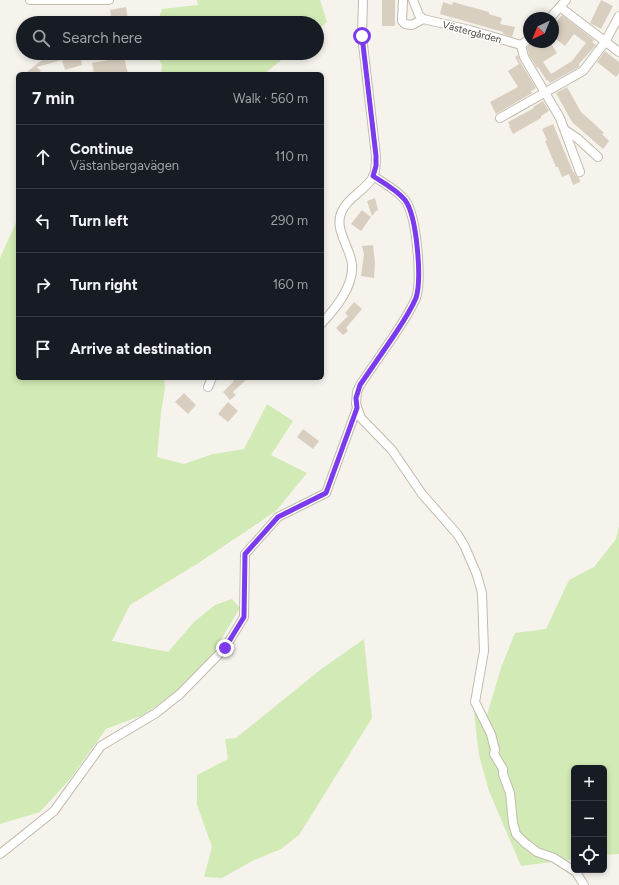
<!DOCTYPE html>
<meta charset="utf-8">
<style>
body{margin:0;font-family:Figtree,sans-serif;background:#242831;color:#f1f3f6}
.controls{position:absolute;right:12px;bottom:12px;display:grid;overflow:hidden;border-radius:6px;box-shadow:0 2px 6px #0003}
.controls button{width:36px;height:36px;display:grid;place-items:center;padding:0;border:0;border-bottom:1px solid #363941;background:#171b24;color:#f1f3f6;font:20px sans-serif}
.compass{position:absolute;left:523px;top:12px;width:36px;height:36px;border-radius:50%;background:#171b24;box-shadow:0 2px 6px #0003;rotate:223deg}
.stop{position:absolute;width:12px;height:12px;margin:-9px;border:3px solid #7c3aed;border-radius:50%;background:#fff}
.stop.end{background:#7c3aed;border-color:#fff;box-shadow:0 1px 4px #0008}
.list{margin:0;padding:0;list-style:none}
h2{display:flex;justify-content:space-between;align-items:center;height:52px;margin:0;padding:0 16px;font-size:17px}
h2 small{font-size:13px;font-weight:400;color:#9ea1a6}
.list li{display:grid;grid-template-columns:26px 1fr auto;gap:12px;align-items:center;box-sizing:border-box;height:64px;padding:0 16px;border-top:1px solid #363941}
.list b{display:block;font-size:15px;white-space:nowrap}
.list p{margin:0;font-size:13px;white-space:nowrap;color:#9ea1a6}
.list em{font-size:13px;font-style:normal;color:#9ea1a6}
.icon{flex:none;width:22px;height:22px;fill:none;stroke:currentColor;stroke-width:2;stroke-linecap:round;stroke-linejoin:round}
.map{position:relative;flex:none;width:619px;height:885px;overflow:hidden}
.search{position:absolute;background:#171b24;box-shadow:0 2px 6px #0003;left:16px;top:16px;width:308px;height:44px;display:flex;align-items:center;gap:10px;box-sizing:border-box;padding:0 14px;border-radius:22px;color:#9ea1a6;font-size:15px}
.panel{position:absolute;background:#171b24;box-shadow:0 2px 6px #0003;left:16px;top:72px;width:308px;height:308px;border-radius:6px}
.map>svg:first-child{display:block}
.green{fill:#d2eab5}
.building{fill:#d8cfc1}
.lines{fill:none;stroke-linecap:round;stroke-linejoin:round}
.minor-casing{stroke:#c2bbae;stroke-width:10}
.minor{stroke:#fff;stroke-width:8}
.route{stroke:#7c3aed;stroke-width:5}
.labels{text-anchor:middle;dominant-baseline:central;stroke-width:3;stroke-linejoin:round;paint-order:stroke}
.street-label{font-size:10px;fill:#4b4439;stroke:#fff}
</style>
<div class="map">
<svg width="619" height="885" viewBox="0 0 619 885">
<rect width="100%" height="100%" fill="#f6f3ec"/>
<g class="green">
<path d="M197 0H320L327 22 317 31V23H157L162 9 198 5Z"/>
<path d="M154 53H290L264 74H161L162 64Z"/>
<path d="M18 218V378H164L165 388 161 413 157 457 184 464 213 454 244 449 267 404 293 421 271 455 307 473 276 511 200 562 130 605 112 641 168 652 195 621 215 605 232 599 240 608 208 661 185 686 143 715 106 729 70 779 40 812 0 824V258Z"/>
<path d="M619 526V854L604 855V768H574V859L521 866 489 791 479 755 474 713 487 715 501 668 515 633 546 629 569 580 594 567 616 539Z"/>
<path d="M364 639 372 718 299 835 281 849 252 861 222 878 204 877 212 847 197 805V775L228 759 225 739 236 738 320 670Z"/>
</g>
<g class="building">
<rect x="382" y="0" width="13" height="26"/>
<path d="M601 0 613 6 601 29 590 23Z"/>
<path d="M443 2 452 5 453 2 489 12V14L502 18 500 24 515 27 512 37 503 34V32L440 14Z"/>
<path d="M126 7 128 19 112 22 110 10Z"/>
<path d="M562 15 594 40 592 42 596 45 579 64V67L550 83 548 80 547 81 538 67 537 68 529 55 527 47 533 42H550L557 53 543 62 551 74 572 61 586 43 574 34 565 46 553 37V26Z"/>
<path d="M605 51 619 62V73L616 77 597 62Z"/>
<path d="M40 53H80L82 65 65 70 62 60 37 67 41 71 37 74H24L42 60Z"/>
<path d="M518 55 519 60 536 88 531 91 532 93 496 114 490 102 518 87 508 71 519 64 515 57Z"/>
<path d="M124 57 128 74H94L92 63Z"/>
<path d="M567 87 581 112 601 130 604 133 602 134 609 141 603 149 572 122 556 93Z"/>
<path d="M543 101 549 111 541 116V118L513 134 509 126H510L508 122 534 108 533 107Z"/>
<path d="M553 124 573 172H574L576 176 579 177 580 182 573 185 569 174 562 177 558 167H556L545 141 547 140 542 129Z"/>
<path d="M375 198 378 210 376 211 372 216 367 201Z"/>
<path d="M362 210 371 217 361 231 351 224Z"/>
<path d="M373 245 375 262 374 278 361 276 364 254 362 246Z"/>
<path d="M354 302 362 309 346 328 348 331 343 335 336 328 348 316 345 313Z"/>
<path d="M231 378H248L233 392 236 395 230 400 223 392 234 381Z"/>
<path d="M184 393 196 405 188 414 175 402Z"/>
<path d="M228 402 238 411 228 422 218 414Z"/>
<path d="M303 429 319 441 313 449 297 437Z"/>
</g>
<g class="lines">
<g class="minor-casing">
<g id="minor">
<path d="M30 0H109"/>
<path d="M403 0 402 21 405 24 412 25 423 19 470 30 521 45 524 57 560 118 580 172"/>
<path d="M413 0 419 15 423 19"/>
<path d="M560 7 619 52"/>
<path d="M550 18 566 0"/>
<path d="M521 45 529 39"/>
<path d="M500 118 583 71 605 42 619 16"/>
<path d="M565 130 577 138 598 157"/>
<path d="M373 176C384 183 397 190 405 200 417 216 422 280 416 298 410 312 401 325 393 337 382 353 371 369 360 385L357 392 356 404 361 418 392 450 422 494 458 535 465 547 477 575 482 593 484 651 475 702 491 734 495 750 494 754 503 769V774L510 793 513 823 516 834 525 843 537 852 554 858 576 872 584 885"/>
<path d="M322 323C336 308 354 286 352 264 350 247 333 228 342 211 348 197 366 190 373 177 376 171 376 162 376 156L362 36 363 0"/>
<path d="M208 387 212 378"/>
<path d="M0 854 54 811 101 746 156 713 180 694 225 648 244 617 245 554 278 517 326 493 357 408"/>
</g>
</g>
<use href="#minor" class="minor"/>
</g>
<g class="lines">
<path class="route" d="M225 648 244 617 245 554 278 517 326 493 357 408 356 398 360 385C371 369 382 353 393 337 401 325 410 312 416 298 422 279 417 216 405 200 397 190 384 183 373 176L376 166V156L362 36"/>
</g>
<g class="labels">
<g class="street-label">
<text transform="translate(472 32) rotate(15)">Västergården</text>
</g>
</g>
</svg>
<div class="controls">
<button>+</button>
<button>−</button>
<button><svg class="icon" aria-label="locate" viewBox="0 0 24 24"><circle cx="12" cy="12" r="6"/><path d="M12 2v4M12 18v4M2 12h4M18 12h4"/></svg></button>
</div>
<svg class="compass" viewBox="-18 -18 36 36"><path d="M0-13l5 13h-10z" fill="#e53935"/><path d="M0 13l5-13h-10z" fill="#9ea1a6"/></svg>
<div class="stop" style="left:362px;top:36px"></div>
<div class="stop end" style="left:225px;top:648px"></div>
<div class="search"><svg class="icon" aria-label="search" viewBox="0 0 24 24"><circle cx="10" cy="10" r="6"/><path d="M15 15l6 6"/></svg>Search here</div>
<section class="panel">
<h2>7 min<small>Walk · 560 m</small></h2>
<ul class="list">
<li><svg class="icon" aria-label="ahead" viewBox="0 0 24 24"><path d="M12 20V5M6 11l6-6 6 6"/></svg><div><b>Continue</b><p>Västanbergavägen</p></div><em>110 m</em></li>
<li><svg class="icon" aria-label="left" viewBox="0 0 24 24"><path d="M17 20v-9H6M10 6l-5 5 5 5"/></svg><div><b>Turn left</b></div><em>290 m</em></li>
<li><svg class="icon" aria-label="right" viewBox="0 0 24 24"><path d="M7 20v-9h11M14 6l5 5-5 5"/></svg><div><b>Turn right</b></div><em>160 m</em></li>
<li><svg class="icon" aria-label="arrive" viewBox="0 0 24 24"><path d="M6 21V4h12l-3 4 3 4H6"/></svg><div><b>Arrive at destination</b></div></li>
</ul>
</section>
</div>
